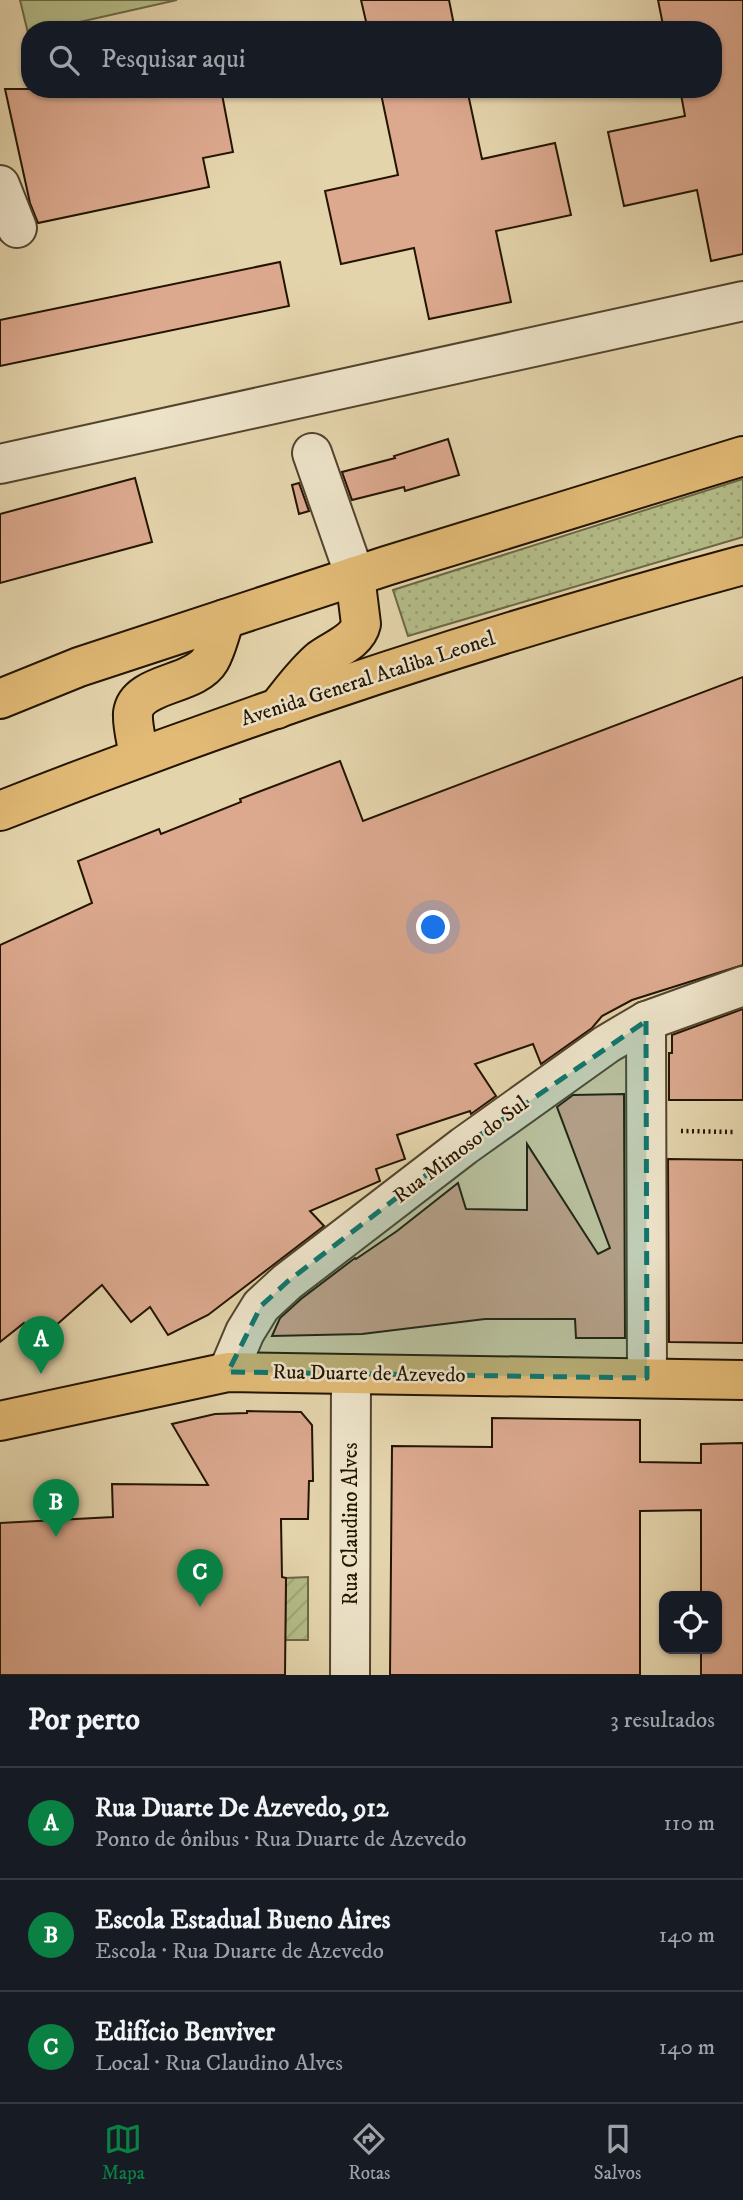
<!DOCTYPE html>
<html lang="pt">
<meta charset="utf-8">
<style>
body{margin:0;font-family:"IM FELL DW Pica",serif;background:#242831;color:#f1f3f6}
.controls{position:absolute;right:21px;bottom:21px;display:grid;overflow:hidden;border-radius:14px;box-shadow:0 2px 5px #0004}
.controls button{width:63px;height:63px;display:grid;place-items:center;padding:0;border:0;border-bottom:2px solid #363941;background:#171b24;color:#f1f3f6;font:35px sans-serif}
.you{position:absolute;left:434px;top:928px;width:24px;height:24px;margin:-18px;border:5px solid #fff;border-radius:50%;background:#1a73e8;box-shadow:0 0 0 10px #1a73e833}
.badge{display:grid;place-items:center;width:46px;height:46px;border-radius:50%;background:#0b8043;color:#fff;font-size:23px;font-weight:700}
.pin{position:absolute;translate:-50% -58px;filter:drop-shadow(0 2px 4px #0008)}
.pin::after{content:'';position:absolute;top:37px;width:24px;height:21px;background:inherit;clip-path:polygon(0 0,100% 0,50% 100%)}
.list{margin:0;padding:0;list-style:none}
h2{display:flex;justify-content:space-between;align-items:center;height:91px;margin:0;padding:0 28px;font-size:30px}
h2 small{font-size:23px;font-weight:400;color:#9ea1a6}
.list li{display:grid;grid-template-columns:46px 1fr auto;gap:21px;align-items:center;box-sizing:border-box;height:112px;padding:0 28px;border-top:2px solid #363941}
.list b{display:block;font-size:26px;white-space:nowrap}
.list p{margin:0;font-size:23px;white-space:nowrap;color:#9ea1a6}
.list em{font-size:23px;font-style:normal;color:#9ea1a6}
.icon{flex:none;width:38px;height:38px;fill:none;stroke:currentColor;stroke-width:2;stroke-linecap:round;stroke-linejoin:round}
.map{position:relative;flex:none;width:743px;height:1675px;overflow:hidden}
.search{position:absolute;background:#171b24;box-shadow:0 2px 5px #0004;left:21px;right:21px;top:21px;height:77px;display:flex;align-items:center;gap:18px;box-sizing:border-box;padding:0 24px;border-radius:28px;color:#9ea1a6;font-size:26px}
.sheet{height:427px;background:#171b24}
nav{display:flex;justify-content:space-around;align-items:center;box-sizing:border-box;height:98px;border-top:2px solid #363941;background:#171b24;font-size:19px;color:#9ea1a6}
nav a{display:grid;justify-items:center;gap:4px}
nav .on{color:#0b8043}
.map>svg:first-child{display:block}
.grass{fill:url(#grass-dots);stroke:#6c6845;stroke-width:2}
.garden{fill:url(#garden-furrows);stroke:#6c6845;stroke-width:2}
.pitch{fill:#b4bd89;stroke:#6c6845;stroke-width:2}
.building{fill:#dca98f;stroke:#231401;stroke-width:2}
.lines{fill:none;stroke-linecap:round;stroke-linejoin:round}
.minor-casing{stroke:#53442c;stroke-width:42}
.major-casing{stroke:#231401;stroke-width:42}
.path{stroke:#231401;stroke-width:4.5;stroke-dasharray:2 3.5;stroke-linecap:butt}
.minor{stroke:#ede3c9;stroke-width:38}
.major{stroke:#e2ba76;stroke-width:38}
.marked{fill:#0f766e;fill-opacity:0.2;stroke:#0f766e;stroke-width:5;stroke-dasharray:14 9;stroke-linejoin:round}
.labels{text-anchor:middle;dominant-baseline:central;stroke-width:5;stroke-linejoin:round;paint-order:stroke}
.street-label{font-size:21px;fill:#231401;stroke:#ede3c9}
</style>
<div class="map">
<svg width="743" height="1675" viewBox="0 0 743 1675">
<defs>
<pattern id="grass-dots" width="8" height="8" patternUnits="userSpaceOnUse" patternTransform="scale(1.75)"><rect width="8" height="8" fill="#b4bd89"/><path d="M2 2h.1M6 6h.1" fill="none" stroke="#9aa274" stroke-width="1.8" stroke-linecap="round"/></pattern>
<pattern id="garden-furrows" width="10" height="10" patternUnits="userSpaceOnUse" patternTransform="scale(1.75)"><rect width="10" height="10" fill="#b4bd89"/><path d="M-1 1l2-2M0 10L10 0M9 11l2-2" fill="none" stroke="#9aa274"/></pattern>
</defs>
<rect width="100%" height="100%" fill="#e4d4ac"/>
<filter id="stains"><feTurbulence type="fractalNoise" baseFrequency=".00286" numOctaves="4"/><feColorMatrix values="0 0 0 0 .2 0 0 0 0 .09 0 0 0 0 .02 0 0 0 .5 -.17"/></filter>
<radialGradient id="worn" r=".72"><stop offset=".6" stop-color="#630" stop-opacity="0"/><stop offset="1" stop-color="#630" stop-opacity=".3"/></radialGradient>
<path class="grass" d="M743 479V537L408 636 393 590Z"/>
<path class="garden" d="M308 1577V1640H285L286 1578Z"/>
<path class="pitch" d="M20 0H177L44 30H30L28 33Z"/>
<g class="building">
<path d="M361 0H449L455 30H368Z"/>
<path d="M658 0H743V254L711 261 697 190 624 206 608 132 685 116 680 89H713V30H664Z"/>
<path d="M5 89H221L233 152 203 158 209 187 38 223 30 203Z"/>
<path d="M380 89H467L482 159 555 143 571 215 496 231 511 302 429 319 414 248 341 264 325 191 398 175Z"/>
<path d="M280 262 289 306 0 366V320Z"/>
<path d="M448 439 459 475 405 491 404 487 352 500 342 472 395 458 394 456Z"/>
<path d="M135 478 152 542 0 583V514Z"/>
<path d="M299 483 309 511 299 514 292 485Z"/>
<path d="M743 677V965L632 1000 602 1016 592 1028 541 1064 533 1044 475 1064 496 1096 471 1114 470 1111 397 1135 405 1159 376 1169 380 1181 310 1211 324 1226 208 1315 168 1335 150 1307 131 1322 102 1285 38 1341 24 1323 0 1342V945L92 903 78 861 159 829 161 834 241 802 240 799 340 761 363 821Z"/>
<path d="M743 1009V1100H669V1053H672V1035Z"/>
<path d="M624 1094 625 1338H576L575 1319H485L362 1334 272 1336 280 1318 301 1299 355 1258 356 1259 397 1231 458 1183 466 1209 527 1210V1144L598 1254 610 1248 557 1107 573 1095Z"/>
<path d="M668 1159 743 1160V1343L669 1342Z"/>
<path d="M247 1411 301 1412 312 1425 313 1481H309L308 1519H281L282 1577 286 1578 285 1675H0V1523L113 1517 112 1484 208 1485 172 1424 215 1414 247 1413Z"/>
<path d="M492 1418 640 1420V1462L701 1463V1444L743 1443V1675H701V1649H717V1596H701V1510L640 1511V1675H390L392 1446 492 1447Z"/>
</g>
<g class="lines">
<g class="minor-casing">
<g id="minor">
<path d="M0 185 17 228"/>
<path d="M312 453 355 576"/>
<path d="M0 464 743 301"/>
<path d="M646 1021 647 1378"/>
<path d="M228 1372 245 1332 261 1306 287 1282 464 1146 607 1044 646 1021 743 986"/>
<path d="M350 1675 351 1374"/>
</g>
</g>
<g class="major-casing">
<g id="major">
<path d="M0 699 79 667 386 566 743 456"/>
<path d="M277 709C291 692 304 673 321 659 334 649 357 642 361 624L355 576"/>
<path d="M139 756C137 742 132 726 133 713 137 682 195 686 210 660 217 648 220 632 225 619"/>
<path d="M0 811C243 715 491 633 743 565"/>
<path d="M0 1421 228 1372 743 1380"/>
</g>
</g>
<path class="path" d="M681 1131 733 1132"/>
<use href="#minor" class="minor"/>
<use href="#major" class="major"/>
</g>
<path class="marked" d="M646 1021 647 1378 228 1372 261 1306 287 1282 464 1146Z"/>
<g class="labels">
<g class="street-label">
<text transform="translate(368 679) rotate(-18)">Avenida General Ataliba Leonel</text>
<text transform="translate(461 1150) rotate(-37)">Rua Mimoso do Sul</text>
<text transform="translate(369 1374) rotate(1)">Rua Duarte de Azevedo</text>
<text transform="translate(351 1524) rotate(-90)">Rua Claudino Alves</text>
</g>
</g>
<rect width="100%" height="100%" filter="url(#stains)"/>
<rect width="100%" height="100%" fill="url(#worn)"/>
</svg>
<div class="controls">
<button><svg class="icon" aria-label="locate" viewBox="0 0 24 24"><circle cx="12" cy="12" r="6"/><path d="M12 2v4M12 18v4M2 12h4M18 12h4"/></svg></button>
</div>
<div class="you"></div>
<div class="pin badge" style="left:41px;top:1374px">A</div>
<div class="pin badge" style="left:56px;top:1537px">B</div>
<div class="pin badge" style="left:200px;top:1607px">C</div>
<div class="search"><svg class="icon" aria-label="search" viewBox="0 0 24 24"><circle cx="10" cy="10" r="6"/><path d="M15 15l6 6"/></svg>Pesquisar aqui</div>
</div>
<section class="sheet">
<h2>Por perto<small>3 resultados</small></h2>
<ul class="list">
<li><span class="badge">A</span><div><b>Rua Duarte De Azevedo, 912</b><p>Ponto de ônibus · Rua Duarte de Azevedo</p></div><em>110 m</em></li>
<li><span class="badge">B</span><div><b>Escola Estadual Bueno Aires</b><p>Escola · Rua Duarte de Azevedo</p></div><em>140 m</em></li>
<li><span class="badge">C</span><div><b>Edifício Benviver</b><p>Local · Rua Claudino Alves</p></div><em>140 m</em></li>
</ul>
</section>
<nav>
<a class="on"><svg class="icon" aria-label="map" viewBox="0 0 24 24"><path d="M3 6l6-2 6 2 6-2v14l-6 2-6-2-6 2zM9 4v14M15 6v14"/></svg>Mapa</a>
<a><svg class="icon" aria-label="directions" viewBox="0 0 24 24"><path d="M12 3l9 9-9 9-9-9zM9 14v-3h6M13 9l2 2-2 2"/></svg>Rotas</a>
<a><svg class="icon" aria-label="saved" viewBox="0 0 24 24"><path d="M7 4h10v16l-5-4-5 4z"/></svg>Salvos</a>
</nav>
